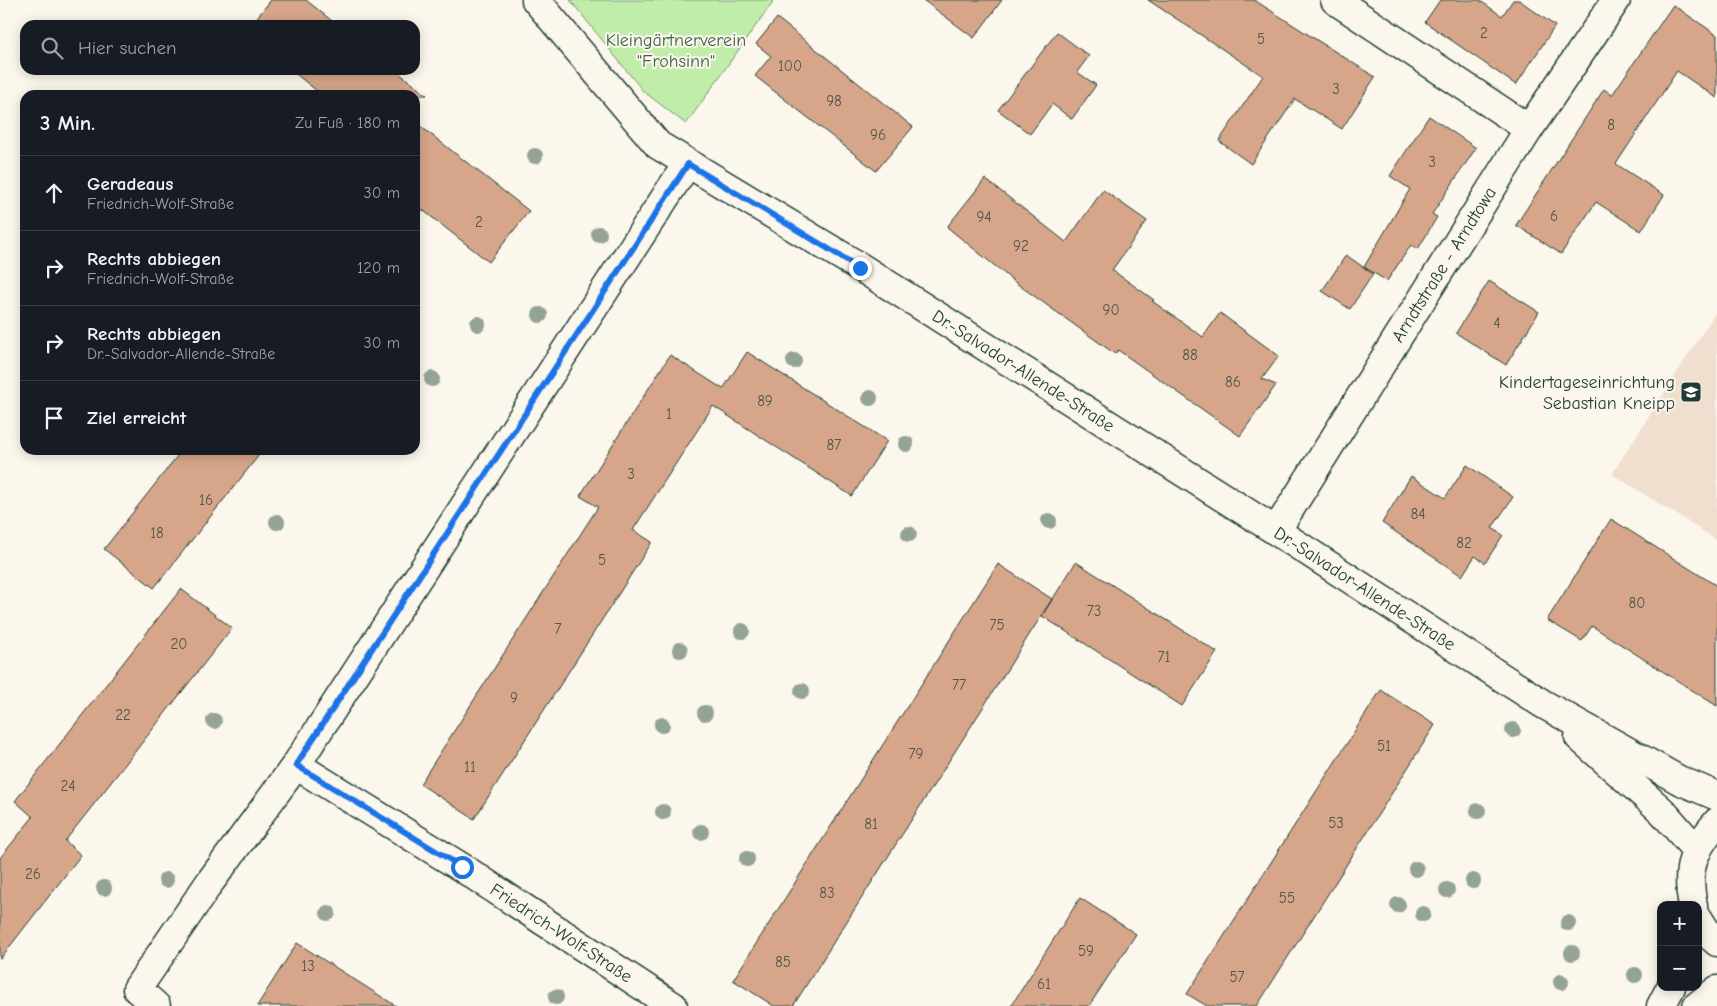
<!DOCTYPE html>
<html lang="de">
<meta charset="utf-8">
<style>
body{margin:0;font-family:"Comic Neue",sans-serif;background:#242831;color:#f1f3f6}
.controls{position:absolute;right:15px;bottom:15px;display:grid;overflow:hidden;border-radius:10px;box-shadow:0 2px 12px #0003}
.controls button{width:45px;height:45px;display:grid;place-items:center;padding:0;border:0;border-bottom:1px solid #363941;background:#171b24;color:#f1f3f6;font:25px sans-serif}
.stop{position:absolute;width:15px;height:15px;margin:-11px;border:4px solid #1a73e8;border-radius:50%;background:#fff}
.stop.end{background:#1a73e8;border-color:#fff;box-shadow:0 1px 5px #0008}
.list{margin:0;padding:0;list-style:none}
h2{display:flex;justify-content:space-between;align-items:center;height:65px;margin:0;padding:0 20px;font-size:21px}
h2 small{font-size:16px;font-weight:400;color:#9ea1a6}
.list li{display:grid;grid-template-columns:32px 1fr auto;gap:15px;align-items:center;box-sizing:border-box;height:75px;padding:0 20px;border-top:1px solid #363941}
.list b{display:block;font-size:19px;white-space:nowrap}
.list p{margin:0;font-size:16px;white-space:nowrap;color:#9ea1a6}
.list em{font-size:16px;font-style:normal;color:#9ea1a6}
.icon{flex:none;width:28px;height:28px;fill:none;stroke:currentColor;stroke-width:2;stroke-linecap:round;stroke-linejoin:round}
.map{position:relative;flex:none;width:1717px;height:1006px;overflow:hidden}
.search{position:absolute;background:#171b24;box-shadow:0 2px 12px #0003;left:20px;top:20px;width:400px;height:55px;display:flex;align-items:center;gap:12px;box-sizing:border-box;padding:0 18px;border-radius:15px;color:#9ea1a6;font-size:19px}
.panel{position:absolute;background:#171b24;box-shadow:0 2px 12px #0003;left:20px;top:90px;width:400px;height:365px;border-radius:15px}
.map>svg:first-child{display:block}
.built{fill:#f0dfcf}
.green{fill:#c1edab;stroke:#709570}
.building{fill:#d7a68a;stroke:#1f3d34}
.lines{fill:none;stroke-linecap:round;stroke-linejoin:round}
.minor-casing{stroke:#1f3d34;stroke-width:31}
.minor{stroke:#fbf7ec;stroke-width:28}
.tree{fill:#94a494}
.route{stroke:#1a73e8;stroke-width:6}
.labels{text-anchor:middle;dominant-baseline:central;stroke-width:4;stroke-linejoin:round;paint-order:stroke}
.number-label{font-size:15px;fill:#4d574a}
.park-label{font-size:18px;fill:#3f604c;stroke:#fbf7ec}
.street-label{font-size:18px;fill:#1f3d34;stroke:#fbf7ec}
.poi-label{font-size:18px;fill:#1f3d34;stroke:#fbf7ec;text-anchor:end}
</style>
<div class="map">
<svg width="1717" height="1006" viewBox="0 0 1717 1006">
<rect width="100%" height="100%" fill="#fbf7ec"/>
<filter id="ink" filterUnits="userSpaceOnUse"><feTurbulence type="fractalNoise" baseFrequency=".02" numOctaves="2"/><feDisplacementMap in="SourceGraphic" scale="10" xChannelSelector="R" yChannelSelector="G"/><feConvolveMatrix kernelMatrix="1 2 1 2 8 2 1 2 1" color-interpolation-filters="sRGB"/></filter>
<g filter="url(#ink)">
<path class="built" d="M1717 310V540L1612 474Z"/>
<path class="green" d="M570 0H774L686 124 643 91Z"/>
<g class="building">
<path d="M271 0H306L337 25H251Z"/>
<path d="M923 0H1002L974 38Z"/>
<path d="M1148 0H1254L1375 77 1342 129 1295 99 1251 164 1219 141 1263 76Z"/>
<path d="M1440 0H1479L1502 16 1513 0H1519L1555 26 1516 85 1425 22Z"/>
<path d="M1673 5 1717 35V98L1677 71 1616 164 1664 195 1641 231 1596 202 1561 254 1516 225 1604 89 1612 95Z"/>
<path d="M777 18 913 127 876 171 755 76 771 56 756 44Z"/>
<path d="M1057 32 1089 56 1077 72 1096 85 1072 119 1052 104 1030 134 998 110Z"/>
<path d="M291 70H395L427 95H322Z"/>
<path d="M1429 116 1476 148 1432 214 1437 217 1418 249 1411 245 1387 281 1364 267 1410 189 1390 176Z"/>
<path d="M415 122 529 211 489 262 415 204Z"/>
<path d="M985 179 1066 242 1103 190 1147 221 1112 270 1154 300 1152 301 1203 337 1220 313 1279 356 1262 379 1276 385 1240 436 1118 350 1115 354 1016 283 947 227Z"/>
<path d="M1346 255 1373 274 1350 309 1322 291Z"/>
<path d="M1489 281 1539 312 1506 365 1456 333Z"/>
<path d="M747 352 887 441 852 496 713 406 633 530 652 542 474 819 420 784 598 507 580 496 670 355 723 389Z"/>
<path d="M182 450H263L154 588 104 549Z"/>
<path d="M1467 465 1513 497 1492 528 1503 535 1485 563 1475 556 1462 576 1382 523 1411 476 1445 498Z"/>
<path d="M1611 519 1717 586V706L1592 626 1582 641 1547 620Z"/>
<path d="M1076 562 1217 652 1182 706 1042 616Z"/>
<path d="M998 564 1052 599 793 1006H774L733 980Z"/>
<path d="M181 589 232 628 65 841 81 855 0 959V858L33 817 15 801Z"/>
<path d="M1381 690 1435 725 1257 1006H1207L1187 994Z"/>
<path d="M1080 898 1136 934 1089 1006H1011Z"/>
<path d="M297 943 396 1006H257Z"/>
</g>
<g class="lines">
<g class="minor-casing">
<g id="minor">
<path id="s1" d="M536 0 658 145 860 267 1276 531 1543 704 1679 780 1717 796"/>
<path d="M1335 0 1529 129"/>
<path id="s2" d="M1276 531 1529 129 1616 0"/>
<path d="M1579 737 1662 811 1697 851"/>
<path id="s3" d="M296 765 461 867 673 1006"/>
<path d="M1693 905C1685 868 1693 850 1717 822"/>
<path d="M1698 918 1708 934 1717 942"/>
<path d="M156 1006 137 989 210 882 296 765 687 164"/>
<path d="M1661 1006 1671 987"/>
<path d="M1697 1006 1717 990"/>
</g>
</g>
<use href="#minor" class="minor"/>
</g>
<g class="tree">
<circle cx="535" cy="156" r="8"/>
<circle cx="599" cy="234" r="8"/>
<circle cx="540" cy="315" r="8"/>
<circle cx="478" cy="324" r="8"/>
<circle cx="794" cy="361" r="8"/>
<circle cx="432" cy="379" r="8"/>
<circle cx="870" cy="398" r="8"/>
<circle cx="906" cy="444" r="8"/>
<circle cx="1049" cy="521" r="8"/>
<circle cx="277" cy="522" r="8"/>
<circle cx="909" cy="534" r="8"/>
<circle cx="742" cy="631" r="8"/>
<circle cx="680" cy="650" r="8"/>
<circle cx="802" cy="691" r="8"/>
<circle cx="705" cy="713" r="8"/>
<circle cx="214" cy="721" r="8"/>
<circle cx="662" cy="725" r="8"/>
<circle cx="1513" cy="730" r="8"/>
<circle cx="1478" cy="811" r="8"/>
<circle cx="663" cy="812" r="8"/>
<circle cx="701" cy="832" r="8"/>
<circle cx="747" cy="859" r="8"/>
<circle cx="1416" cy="869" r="8"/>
<circle cx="166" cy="880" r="8"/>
<circle cx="1473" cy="881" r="8"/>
<circle cx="104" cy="888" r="8"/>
<circle cx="1447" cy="890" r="8"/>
<circle cx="1398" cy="905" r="8"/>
<circle cx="328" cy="913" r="8"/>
<circle cx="1423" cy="914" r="8"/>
<circle cx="1568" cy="923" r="8"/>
<circle cx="1572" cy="953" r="8"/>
<circle cx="1635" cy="975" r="8"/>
<circle cx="1561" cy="982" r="8"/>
<circle cx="556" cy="997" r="8"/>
</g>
</g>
<g class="lines" filter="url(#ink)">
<path class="route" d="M462 867 296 765 688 164 860 268"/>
</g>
<defs>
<g id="school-square" transform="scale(1.125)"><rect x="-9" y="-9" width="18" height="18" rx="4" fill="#1f3d34" stroke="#fbf7ec"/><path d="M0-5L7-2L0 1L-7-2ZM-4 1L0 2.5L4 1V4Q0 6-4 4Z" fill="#fff"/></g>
</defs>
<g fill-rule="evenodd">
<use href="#school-square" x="1691" y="392"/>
</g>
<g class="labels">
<g class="number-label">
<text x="1484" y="33">2</text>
<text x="1261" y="39">5</text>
<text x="790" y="66">100</text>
<text x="1336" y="89">3</text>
<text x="834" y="101">98</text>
<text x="1611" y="125">8</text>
<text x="878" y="135">96</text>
<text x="1432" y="162">3</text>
<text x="1554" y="216">6</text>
<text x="984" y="217">94</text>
<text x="479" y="222">2</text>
<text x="1021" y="246">92</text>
<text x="1111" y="310">90</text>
<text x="1497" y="323">4</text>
<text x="1190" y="355">88</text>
<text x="1233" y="382">86</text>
<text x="765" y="401">89</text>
<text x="669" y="414">1</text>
<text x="834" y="445">87</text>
<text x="631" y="474">3</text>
<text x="206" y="500">16</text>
<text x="1418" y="514">84</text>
<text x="157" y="533">18</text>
<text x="1464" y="543">82</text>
<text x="602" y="560">5</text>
<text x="1637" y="603">80</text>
<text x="1094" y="611">73</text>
<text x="997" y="625">75</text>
<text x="558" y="629">7</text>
<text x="179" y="644">20</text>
<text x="1164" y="657">71</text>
<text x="959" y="685">77</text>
<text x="514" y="698">9</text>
<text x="123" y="715">22</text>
<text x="1384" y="746">51</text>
<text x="916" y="754">79</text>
<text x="470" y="767">11</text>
<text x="68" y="786">24</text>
<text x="1336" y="823">53</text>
<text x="871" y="824">81</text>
<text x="33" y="874">26</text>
<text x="827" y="893">83</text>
<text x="1287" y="898">55</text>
<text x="1086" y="951">59</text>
<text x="783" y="962">85</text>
<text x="308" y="966">13</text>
<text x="1237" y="977">57</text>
<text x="1044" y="984">61</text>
</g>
<g class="park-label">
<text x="676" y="40">Kleingärtnerverein<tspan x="676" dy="21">"Frohsinn"</tspan></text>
</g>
<g class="street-label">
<text stroke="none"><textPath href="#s2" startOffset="315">Arndtstraße - Arndtowa</textPath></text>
<text stroke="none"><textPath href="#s1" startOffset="619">Dr.-Salvador-Allende-Straße</textPath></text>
<text stroke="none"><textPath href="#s1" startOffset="1024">Dr.-Salvador-Allende-Straße</textPath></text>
<text stroke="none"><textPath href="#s3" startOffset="314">Friedrich-Wolf-Straße</textPath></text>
</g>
<g class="poi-label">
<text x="1675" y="382">Kindertageseinrichtung<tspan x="1675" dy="21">Sebastian Kneipp</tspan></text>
</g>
</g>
</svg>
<div class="controls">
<button>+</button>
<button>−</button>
</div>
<div class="stop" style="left:462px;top:867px"></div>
<div class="stop end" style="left:860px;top:268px"></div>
<div class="search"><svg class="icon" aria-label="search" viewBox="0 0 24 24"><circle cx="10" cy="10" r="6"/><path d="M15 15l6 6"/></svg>Hier suchen</div>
<section class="panel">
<h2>3 Min.<small>Zu Fuß · 180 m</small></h2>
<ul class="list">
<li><svg class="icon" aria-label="ahead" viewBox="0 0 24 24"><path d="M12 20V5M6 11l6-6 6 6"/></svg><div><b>Geradeaus</b><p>Friedrich-Wolf-Straße</p></div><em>30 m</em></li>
<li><svg class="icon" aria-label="right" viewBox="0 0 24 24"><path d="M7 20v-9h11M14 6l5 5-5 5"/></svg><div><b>Rechts abbiegen</b><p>Friedrich-Wolf-Straße</p></div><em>120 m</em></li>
<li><svg class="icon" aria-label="right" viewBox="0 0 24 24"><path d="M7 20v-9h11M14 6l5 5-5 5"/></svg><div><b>Rechts abbiegen</b><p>Dr.-Salvador-Allende-Straße</p></div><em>30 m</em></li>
<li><svg class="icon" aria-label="arrive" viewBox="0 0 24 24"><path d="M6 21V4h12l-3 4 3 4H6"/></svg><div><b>Ziel erreicht</b></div></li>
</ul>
</section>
</div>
